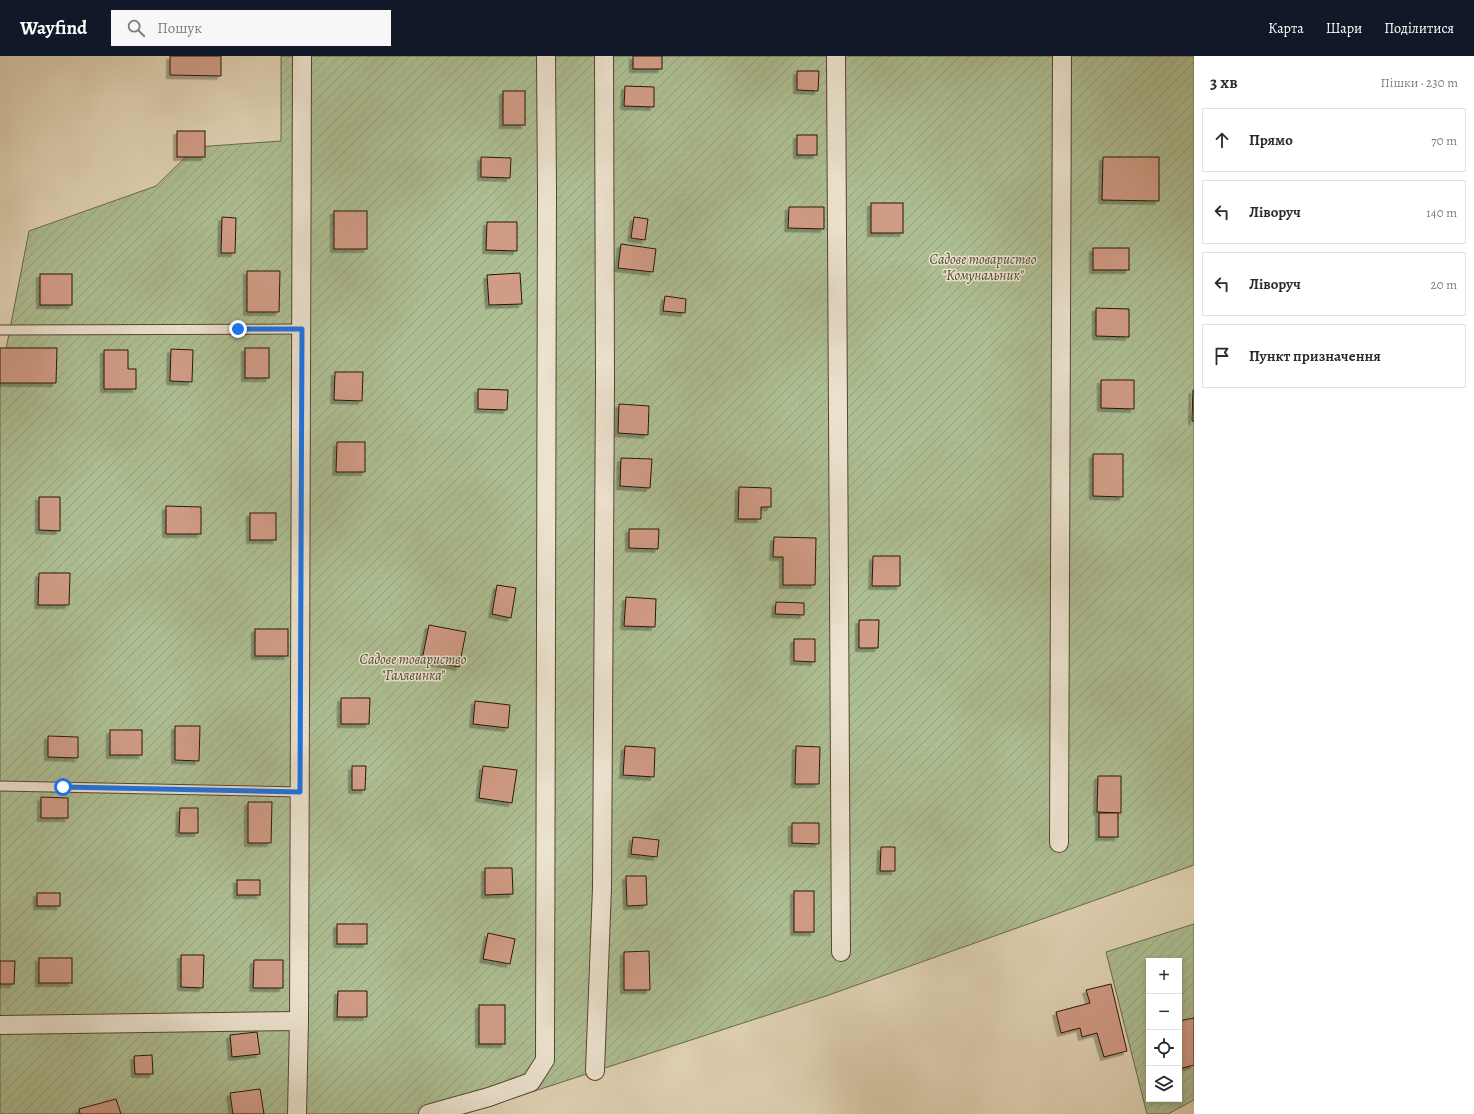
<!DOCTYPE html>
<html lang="uk">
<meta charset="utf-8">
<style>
body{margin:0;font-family:Alegreya,serif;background:#f7f7f7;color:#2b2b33}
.controls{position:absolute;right:12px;bottom:12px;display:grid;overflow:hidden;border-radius:0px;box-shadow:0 2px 6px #0003}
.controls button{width:36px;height:36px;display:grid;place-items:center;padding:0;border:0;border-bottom:1px solid #e1e1e2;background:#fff;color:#2b2b33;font:20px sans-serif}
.stop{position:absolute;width:12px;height:12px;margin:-9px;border:3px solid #1a73e8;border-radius:50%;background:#fff}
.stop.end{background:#1a73e8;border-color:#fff;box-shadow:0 1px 4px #0008}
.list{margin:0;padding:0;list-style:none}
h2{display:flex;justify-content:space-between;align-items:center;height:52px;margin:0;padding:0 16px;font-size:17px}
h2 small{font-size:13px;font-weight:400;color:#7c7c81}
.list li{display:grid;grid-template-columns:26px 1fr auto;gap:12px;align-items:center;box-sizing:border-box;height:64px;margin:0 8px 8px;padding:0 8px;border:1px solid #e1e1e2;border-radius:0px}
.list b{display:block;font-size:15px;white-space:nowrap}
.list em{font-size:13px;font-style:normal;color:#7c7c81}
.icon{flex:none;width:22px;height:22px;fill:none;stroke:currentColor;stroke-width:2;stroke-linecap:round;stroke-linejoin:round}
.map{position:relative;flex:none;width:1194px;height:1058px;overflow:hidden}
header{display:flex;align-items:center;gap:24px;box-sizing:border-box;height:56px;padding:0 20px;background:#111827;color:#fff}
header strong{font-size:19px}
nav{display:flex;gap:22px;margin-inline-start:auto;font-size:14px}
.search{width:280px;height:36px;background:#f7f7f7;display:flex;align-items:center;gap:10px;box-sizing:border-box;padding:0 14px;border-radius:0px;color:#7c7c81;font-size:15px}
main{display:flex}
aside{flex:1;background:#fff}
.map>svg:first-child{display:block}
.garden{fill:url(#garden-furrows);stroke:#6a6a4e;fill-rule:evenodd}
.building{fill:#d19c86;stroke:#281509;filter:url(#shadow)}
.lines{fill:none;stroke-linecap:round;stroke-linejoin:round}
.service-casing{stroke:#564534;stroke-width:11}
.minor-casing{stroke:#564534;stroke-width:20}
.service{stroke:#ece3cf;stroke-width:9}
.minor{stroke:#ece3cf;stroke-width:18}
.route{stroke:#1a73e8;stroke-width:5}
.labels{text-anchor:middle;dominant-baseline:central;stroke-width:3;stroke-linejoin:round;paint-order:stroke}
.park-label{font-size:14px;font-style:italic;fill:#504832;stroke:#ece3cf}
</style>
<header>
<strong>Wayfind</strong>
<div class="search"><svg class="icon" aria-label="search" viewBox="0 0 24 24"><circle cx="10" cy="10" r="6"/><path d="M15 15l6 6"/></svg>Пошук</div>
<nav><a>Карта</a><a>Шари</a><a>Поділитися</a></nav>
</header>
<main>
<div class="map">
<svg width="1194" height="1058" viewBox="0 0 1194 1058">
<defs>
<pattern id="garden-furrows" width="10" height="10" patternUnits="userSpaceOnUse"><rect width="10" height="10" fill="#adbe92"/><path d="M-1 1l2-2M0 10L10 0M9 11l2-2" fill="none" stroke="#95a27d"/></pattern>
<filter id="shadow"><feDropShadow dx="-3.5" dy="3.5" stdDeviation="0" flood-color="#0004"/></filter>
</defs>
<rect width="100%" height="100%" fill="#e1d4b5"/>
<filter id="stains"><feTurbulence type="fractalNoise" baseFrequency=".005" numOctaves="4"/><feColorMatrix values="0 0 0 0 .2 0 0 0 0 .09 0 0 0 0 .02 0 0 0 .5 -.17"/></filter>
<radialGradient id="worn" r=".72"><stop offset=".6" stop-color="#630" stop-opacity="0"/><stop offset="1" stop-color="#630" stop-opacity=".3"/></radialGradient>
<g class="garden">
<path d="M281 0H1194V809L826 940 464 1058H0V324L29 175 156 130 196 91 281 85Z"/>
<path d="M1194 868V1044L1168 1058H1147L1106 896ZM1149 905H1179V1043H1149Z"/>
</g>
<g class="building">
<path d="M170 0H221V20L170 19Z"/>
<rect x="633" y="0" width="29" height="13"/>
<path d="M797 15H819L818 35 797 34Z"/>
<path d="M625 30 654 31V51L624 50Z"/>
<rect x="503" y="35" width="22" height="34"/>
<rect x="177" y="75" width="28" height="26"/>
<rect x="797" y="79" width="20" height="20"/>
<path d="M481 101 511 102 510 122 481 121Z"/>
<path d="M1103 101H1159V145L1102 144Z"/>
<rect x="871" y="147" width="32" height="30"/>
<path d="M789 151H824V173L788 172Z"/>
<rect x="334" y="155" width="33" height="38"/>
<path d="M222 161 236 162 235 197H221Z"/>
<path d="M634 161 648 163 645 184 631 182Z"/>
<path d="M487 166H517V195L486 194Z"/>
<path d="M621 188 656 193 653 216 618 212Z"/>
<rect x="1093" y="192" width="36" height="22"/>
<path d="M247 215H280L279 256H247Z"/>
<path d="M520 217 522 248 489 249 487 219Z"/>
<rect x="40" y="218" width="32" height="31"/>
<path d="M665 240 686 243 685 257 663 255Z"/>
<path d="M1096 252 1129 253V281L1096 280Z"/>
<path d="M0 292H57L56 327H0Z"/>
<rect x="245" y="292" width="24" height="30"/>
<path d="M171 293 193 294 192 326 170 325Z"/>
<path d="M104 294H128V313H136V333H104Z"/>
<path d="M335 316H363L362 345 334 344Z"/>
<path d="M1101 324H1134V353L1101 352Z"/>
<path d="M478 333 508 334 507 354 478 353Z"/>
<path d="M1193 334H1194V365H1192Z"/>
<path d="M619 348 649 350 648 379 618 377Z"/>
<path d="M337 386H365V416H336Z"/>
<path d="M1093 398H1123V441L1093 440Z"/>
<path d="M621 402 652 403 650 432 620 430Z"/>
<path d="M739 431 771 432V451H761V463H738Z"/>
<path d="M39 441H60V475L39 474Z"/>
<path d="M166 450 201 451V478H166Z"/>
<rect x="250" y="457" width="26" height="27"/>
<path d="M629 473H659L658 493 629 492Z"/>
<path d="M774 481 816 482 815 529H783V501H773Z"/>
<path d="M873 500H900V530H872Z"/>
<path d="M39 517H70L69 549H38Z"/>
<path d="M497 529 516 532 511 562 492 558Z"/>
<path d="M626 541 656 543 655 571 624 570Z"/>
<path d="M776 546 804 547V559L775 558Z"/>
<path d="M859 564H879L878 592H859Z"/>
<path d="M429 569 466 576 459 611 422 604Z"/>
<rect x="255" y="573" width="33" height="27"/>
<path d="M794 583H815V606L794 605Z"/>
<path d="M341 642H370L369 668H341Z"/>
<path d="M475 645 510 649 508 672 473 668Z"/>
<path d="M175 670H200L199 705 175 704Z"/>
<rect x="110" y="674" width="32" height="25"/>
<path d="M48 680 78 681V702L48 701Z"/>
<path d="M625 690 655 692 654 721 623 719Z"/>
<path d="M796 690 820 691 819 728H795Z"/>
<path d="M352 710H366L365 734H352Z"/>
<path d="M483 710 517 714 512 747 479 742Z"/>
<path d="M1098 720H1121V757L1097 756Z"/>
<path d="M41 741 68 742V762H41Z"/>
<path d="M248 746H272L271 787H248Z"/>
<path d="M180 752H198V777H179Z"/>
<rect x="1099" y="757" width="19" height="24"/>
<path d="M792 767H819V788L792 787Z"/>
<path d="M633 781 659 784 657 801 631 798Z"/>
<path d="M881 791H895V815H880Z"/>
<path d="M485 812H512L513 838 485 839Z"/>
<path d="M626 820H646L647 849 627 850Z"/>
<rect x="237" y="824" width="23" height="15"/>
<rect x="794" y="835" width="20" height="41"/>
<rect x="37" y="837" width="23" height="13"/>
<rect x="337" y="868" width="30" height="20"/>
<path d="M488 877 515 883 510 908 483 903Z"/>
<path d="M649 895 650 934H624V896Z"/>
<path d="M181 899H204L203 932 181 931Z"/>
<rect x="39" y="902" width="33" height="25"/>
<path d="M254 904H283V932H253Z"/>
<path d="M0 905H15L14 928H0Z"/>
<path d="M1111 928 1127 995 1104 1001 1097 977 1082 981 1080 972 1061 977 1056 956 1090 947 1086 934Z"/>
<path d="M338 935H367V961H337Z"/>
<rect x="479" y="949" width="26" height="39"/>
<path d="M1194 962V1009L1179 1013V965Z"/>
<path d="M257 976 260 998 232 1001 230 979Z"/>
<path d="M152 999 153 1018H135L134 1000Z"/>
<path d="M260 1033 264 1058H233L230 1037Z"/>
<path d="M116 1043 121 1058H80L79 1053Z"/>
</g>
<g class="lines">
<g class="service-casing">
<g id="service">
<path d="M0 274 301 273"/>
<path d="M0 730 300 736"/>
</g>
</g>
<g class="minor-casing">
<g id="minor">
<path d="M836 0 841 896"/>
<path d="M1059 787 1062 0"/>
<path d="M0 969 299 965"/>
<path d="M595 1015 602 832 605 326 604 0"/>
<path d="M297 1058 299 965 302 0"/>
<path d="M428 1058 489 1041 531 1026 545 1004 547 135 546 0"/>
</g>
</g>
<use href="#service" class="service"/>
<use href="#minor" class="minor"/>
</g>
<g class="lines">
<path class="route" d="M63 731 300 736 302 273H238"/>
</g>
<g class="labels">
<g class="park-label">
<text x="983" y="203">Садове товариство<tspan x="983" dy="16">"Комунальник"</tspan></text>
<text x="413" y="603">Садове товариство<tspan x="413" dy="16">"Галявинка"</tspan></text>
</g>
</g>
<rect width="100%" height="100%" filter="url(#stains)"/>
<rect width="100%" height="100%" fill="url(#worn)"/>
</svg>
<div class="controls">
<button>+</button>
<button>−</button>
<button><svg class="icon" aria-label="locate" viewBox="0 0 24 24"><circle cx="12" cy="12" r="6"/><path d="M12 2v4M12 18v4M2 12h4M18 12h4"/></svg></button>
<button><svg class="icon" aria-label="layers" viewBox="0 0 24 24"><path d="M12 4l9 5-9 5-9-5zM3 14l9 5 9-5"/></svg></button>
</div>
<div class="stop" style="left:63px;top:731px"></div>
<div class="stop end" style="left:238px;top:273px"></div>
</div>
<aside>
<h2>3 хв<small>Пішки · 230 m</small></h2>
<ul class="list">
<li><svg class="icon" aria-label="ahead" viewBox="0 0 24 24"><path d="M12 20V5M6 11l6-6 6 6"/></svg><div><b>Прямо</b></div><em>70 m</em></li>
<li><svg class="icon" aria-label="left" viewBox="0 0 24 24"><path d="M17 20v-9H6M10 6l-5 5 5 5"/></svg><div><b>Ліворуч</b></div><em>140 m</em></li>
<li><svg class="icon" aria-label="left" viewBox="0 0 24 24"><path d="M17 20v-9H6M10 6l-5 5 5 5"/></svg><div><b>Ліворуч</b></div><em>20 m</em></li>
<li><svg class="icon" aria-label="arrive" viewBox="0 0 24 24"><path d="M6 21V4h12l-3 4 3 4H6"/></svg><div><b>Пункт призначення</b></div></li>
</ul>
</aside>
</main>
